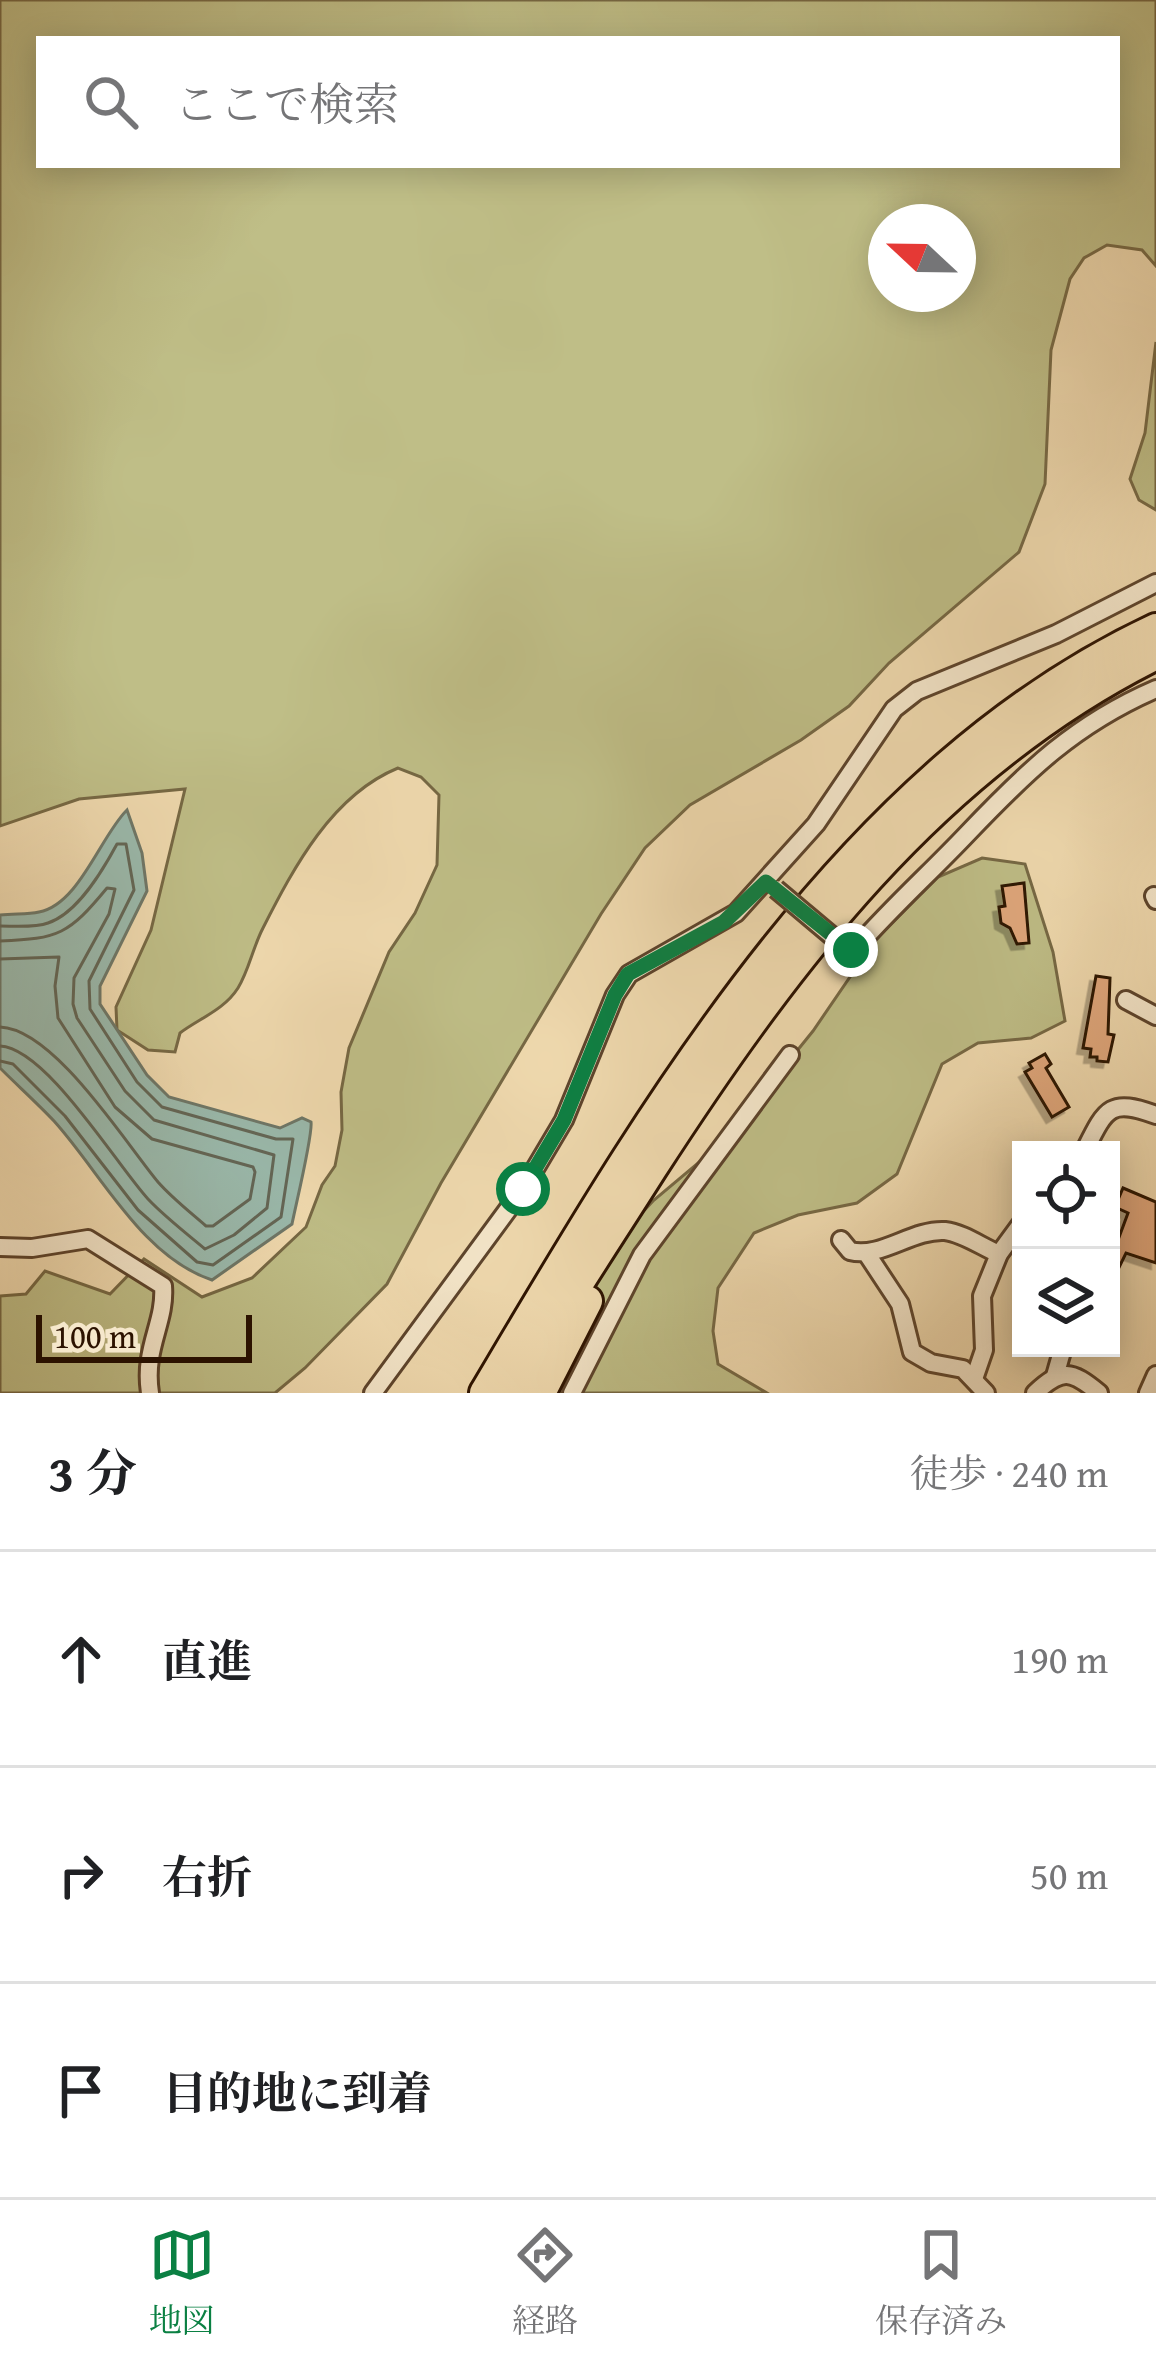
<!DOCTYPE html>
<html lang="ja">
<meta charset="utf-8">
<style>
body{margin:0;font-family:"Gentium Book Plus","Noto Serif JP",serif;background:#f6f6f6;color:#202124}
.controls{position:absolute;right:36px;bottom:36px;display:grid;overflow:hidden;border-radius:0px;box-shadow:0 6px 30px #0003}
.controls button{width:108px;height:108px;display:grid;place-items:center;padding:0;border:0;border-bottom:3px solid #e0e0e0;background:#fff;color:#202124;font:60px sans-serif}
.compass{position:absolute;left:868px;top:204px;width:108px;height:108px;border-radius:50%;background:#fff;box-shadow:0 6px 30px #0003;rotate:292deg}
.scale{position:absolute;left:36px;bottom:30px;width:216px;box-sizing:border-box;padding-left:12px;border:6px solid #2c1200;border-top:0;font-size:33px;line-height:42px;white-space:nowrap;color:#2c1200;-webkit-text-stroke:9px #f5e7cb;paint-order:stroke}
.stop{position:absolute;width:36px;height:36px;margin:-27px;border:9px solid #0b8043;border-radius:50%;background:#fff}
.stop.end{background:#0b8043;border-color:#fff;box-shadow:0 3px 12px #0008}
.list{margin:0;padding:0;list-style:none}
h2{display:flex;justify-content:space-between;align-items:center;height:156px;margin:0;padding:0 48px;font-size:51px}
h2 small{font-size:39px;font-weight:400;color:#757577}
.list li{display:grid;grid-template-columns:78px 1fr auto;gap:36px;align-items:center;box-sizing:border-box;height:216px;padding:0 48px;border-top:3px solid #e0e0e0}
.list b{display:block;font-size:45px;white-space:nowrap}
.list em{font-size:39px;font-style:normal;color:#757577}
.icon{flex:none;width:66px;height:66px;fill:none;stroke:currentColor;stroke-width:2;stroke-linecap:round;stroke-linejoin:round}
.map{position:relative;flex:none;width:1156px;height:1393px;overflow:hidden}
.search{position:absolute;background:#fff;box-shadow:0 6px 30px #0003;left:36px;right:36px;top:36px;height:132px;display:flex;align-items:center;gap:30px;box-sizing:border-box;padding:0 42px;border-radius:0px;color:#757577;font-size:45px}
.sheet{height:804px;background:#fff}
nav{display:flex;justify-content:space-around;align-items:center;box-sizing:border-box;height:168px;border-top:3px solid #e0e0e0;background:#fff;font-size:33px;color:#757577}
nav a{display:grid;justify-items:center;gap:6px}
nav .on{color:#0b8043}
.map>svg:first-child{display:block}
.green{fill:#bfbe87;stroke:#766844;stroke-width:3;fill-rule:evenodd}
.water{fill:#9abaad;stroke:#6e7768;stroke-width:3}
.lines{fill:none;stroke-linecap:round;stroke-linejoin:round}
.shore{stroke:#636656;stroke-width:3}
.building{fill:#e1a87d;stroke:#2c1200;stroke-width:3;filter:url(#shadow)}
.street-casing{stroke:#5d442c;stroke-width:22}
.highway-casing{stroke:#2c1200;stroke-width:36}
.street{stroke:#f5e7cb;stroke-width:16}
.highway{stroke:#f0daaf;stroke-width:30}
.street-bridge-casing{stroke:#5d442c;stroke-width:22;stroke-linecap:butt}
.street-bridge{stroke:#f5e7cb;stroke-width:16}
.route{stroke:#0b8043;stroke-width:15}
</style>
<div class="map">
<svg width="1156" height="1393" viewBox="0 0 1156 1393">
<defs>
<filter id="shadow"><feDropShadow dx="-5.5" dy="5.5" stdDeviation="0" flood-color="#0004"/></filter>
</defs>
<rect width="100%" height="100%" fill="#f0daaf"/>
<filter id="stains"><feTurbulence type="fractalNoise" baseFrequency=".00167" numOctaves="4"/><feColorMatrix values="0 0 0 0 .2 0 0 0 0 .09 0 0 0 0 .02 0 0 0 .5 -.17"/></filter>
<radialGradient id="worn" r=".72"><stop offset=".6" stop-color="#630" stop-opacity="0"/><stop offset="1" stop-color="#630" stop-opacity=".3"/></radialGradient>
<g class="green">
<path d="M0 0H1156V266L1142 250 1107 245 1084 258 1070 279 1051 350 1045 484 1019 552 889 663 849 706 801 740 690 805 645 848 601 914 441 1183 387 1284 305 1368 275 1393H0V1296L26 1294 45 1271 110 1294 144 1259 202 1297 252 1278 306 1227 322 1185 335 1166 342 1130 341 1092 349 1048 389 952 415 913 437 865 439 795 421 777 398 768C332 795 294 867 263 928 253 947 249 970 238 988 224 1010 200 1018 180 1033L175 1052 148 1050 117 1030 116 1007 151 930 185 789 79 799 0 826ZM39 39H1117V165H39ZM886 222H958V294H886Z"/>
<path d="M1156 342V510L1139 500 1130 479 1145 433Z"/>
<path d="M982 858 1025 864 1053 952 1065 1021 1031 1038 978 1043 942 1064 897 1174 857 1203 798 1215 754 1233 718 1288 713 1331 718 1364 767 1393H549L607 1250 654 1200 703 1159 750 1109 813 1031 876 939 938 877Z"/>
</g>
<path class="water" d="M127 810 142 853 147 891 100 986V1004L147 1075 169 1097 280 1128 302 1118 311 1122C313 1134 296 1204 292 1224L212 1280C142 1257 101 1173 54 1121 37 1103 18 1086 0 1068V915C13 913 27 915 39 912 79 905 101 835 127 810Z"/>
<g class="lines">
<g class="shore">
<path d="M0 926C14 926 35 928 48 923 78 913 103 870 117 844H126L134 890 89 981 90 1009 137 1082 162 1107 276 1139H293L281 1217 213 1265 197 1262 138 1210 65 1116 13 1064 0 1061"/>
<path d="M0 941C59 939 69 934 107 888L115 889 109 914 74 978 73 1004 77 1018 125 1091 154 1120 274 1155 267 1208 234 1235 205 1249C186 1233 165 1217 148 1199 116 1164 46 1048 0 1046"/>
<path d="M0 959 59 957 55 986 58 1018 115 1107 152 1139 253 1167 255 1172 250 1199 213 1226H206C190 1212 172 1198 158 1182 124 1141 54 1029 0 1027"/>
</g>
</g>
<g class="building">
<path d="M1024 883 1029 943 1017 944 1010 928 1001 923 999 907 1005 906 1002 886Z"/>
<path d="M1096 976 1110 978 1108 1034 1114 1035 1108 1062 1097 1061V1057H1090L1091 1049 1083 1048Z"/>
<path d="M1045 1054 1051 1064 1046 1068 1069 1107 1052 1117 1025 1072 1032 1068 1029 1063Z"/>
<path d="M1123 1188 1156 1202V1263L1126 1253 1111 1284V1237L1118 1240 1128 1213 1115 1207Z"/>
</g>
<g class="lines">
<g class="street-casing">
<g id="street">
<path d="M1154 896 1156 900"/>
<path d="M845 947H857C892 907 931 872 967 834 1027 771 1075 724 1156 689"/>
<path d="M1126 1000 1156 1016"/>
<path d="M1085 1150C1106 1108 1110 1098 1156 1115"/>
<path d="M841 1240 850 1251C881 1259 912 1229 945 1231 963 1233 982 1247 999 1254"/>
<path d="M0 1247 32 1248 88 1239 163 1286C166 1323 143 1347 150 1393"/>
<path d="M867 1254 900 1304 912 1352 931 1363 963 1369 986 1393"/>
<path d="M1055 1376 1063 1348"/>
<path d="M974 1379 984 1350 982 1296 999 1254 1021 1224"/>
<path d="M373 1393 523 1189 564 1120 615 995 629 974 736 913 816 824 894 709 917 691 1056 634 1156 583"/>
<path d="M572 1393 642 1255 790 1055"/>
<path d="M1035 1393C1062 1368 1071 1370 1099 1393"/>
<path d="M1148 1393 1156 1375"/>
</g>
</g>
<g class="highway-casing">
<g id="highway">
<path d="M485 1393C653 1110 846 774 1156 629"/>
<path d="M510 1393C555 1317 604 1243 651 1169 783 965 932 765 1156 654"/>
<path d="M540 1393 587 1301"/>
</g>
</g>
<use href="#street" class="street"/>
<use href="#highway" class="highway"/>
<g class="street-bridge-casing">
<path id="street-bridge" d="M776 889 845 947"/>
</g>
<use href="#street-bridge" class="street-bridge"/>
</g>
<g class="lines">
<path class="route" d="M523 1189 564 1120 615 995 628 974 724 922 766 882 851 950"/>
</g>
<rect width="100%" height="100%" filter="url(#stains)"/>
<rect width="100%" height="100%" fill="url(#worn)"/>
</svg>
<div class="controls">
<button><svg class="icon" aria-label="locate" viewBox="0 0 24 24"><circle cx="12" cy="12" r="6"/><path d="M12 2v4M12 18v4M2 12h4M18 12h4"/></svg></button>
<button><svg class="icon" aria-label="layers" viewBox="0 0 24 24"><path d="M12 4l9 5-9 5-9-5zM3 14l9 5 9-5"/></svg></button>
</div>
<svg class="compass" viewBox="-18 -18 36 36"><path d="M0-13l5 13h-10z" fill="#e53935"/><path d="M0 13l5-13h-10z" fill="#757577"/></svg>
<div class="scale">100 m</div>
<div class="stop" style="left:523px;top:1189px"></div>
<div class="stop end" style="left:851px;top:950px"></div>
<div class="search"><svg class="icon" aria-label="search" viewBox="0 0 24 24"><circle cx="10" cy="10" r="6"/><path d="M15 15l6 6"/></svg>ここで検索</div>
</div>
<section class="sheet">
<h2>3 分<small>徒歩 · 240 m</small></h2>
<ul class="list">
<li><svg class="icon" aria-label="ahead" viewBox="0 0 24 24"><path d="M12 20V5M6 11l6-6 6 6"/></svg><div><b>直進</b></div><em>190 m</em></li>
<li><svg class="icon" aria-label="right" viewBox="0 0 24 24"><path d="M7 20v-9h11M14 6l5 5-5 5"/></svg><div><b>右折</b></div><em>50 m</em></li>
<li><svg class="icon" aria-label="arrive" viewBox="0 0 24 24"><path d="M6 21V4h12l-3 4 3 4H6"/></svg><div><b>目的地に到着</b></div></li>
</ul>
</section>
<nav>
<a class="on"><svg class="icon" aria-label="map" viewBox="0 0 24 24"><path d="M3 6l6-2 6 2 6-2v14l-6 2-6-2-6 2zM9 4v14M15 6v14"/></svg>地図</a>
<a><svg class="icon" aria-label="directions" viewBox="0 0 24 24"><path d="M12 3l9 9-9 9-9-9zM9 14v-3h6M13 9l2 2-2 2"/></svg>経路</a>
<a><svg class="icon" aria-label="saved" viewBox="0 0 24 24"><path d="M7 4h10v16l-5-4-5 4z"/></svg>保存済み</a>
</nav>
